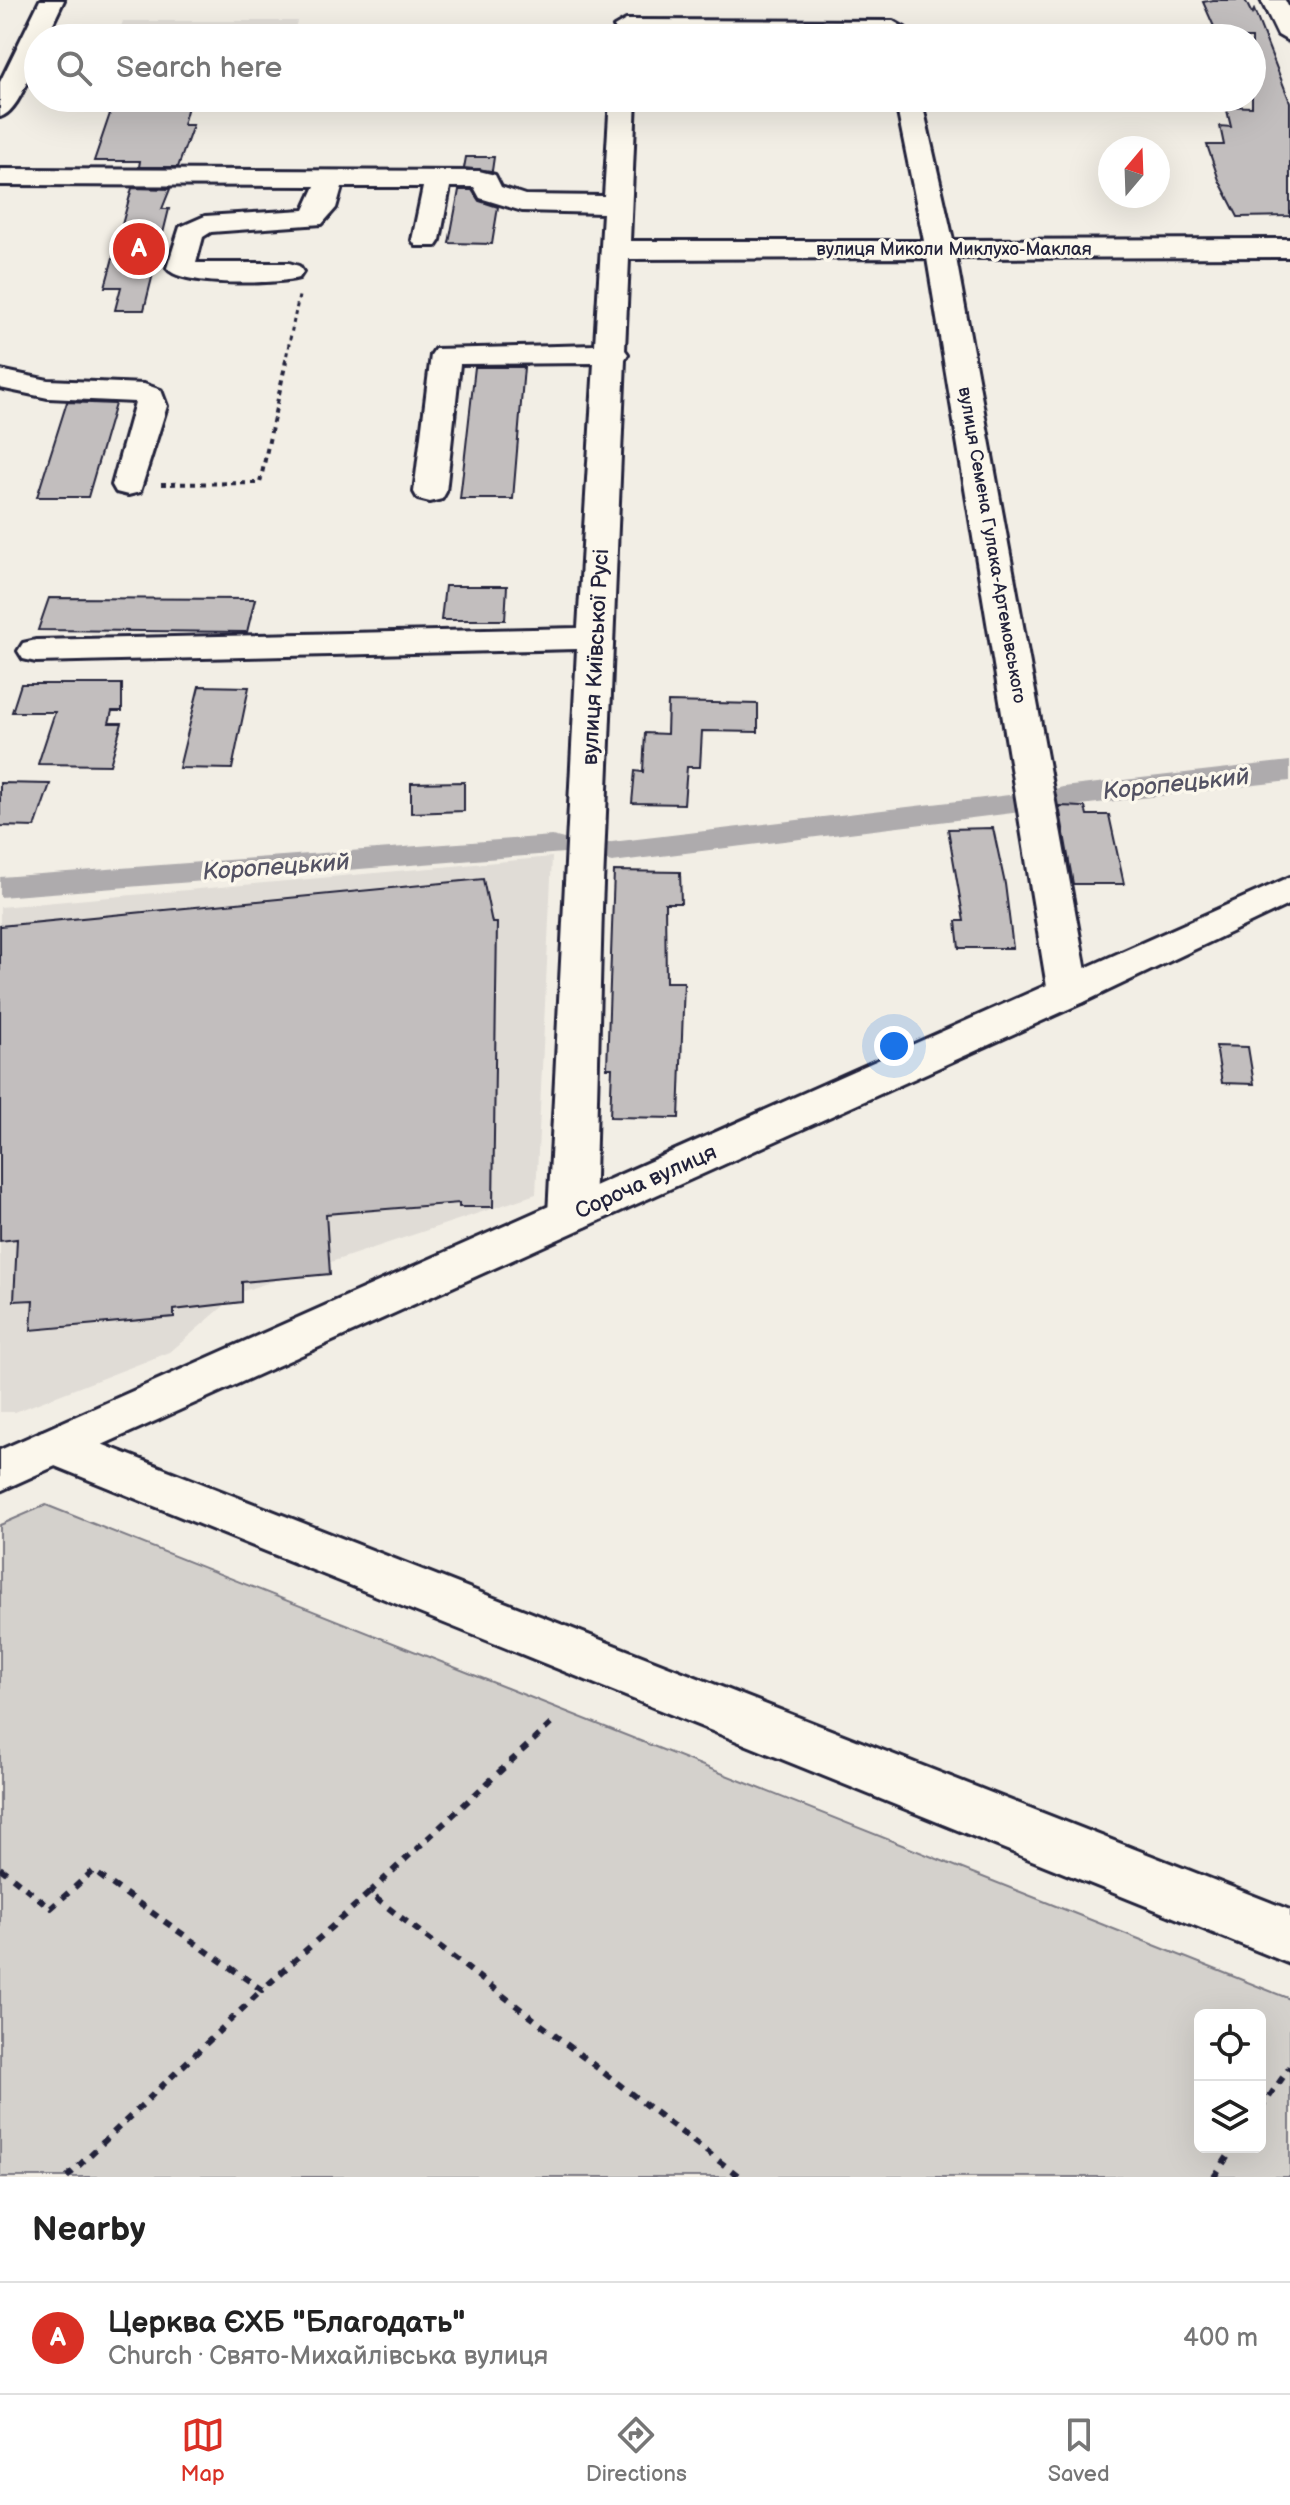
<!DOCTYPE html>
<meta charset="utf-8">
<style>
body{margin:0;font-family:"Balsamiq Sans",sans-serif;background:#f6f6f6;color:#222}
.controls{position:absolute;right:24px;bottom:24px;display:grid;overflow:hidden;border-radius:12px;box-shadow:0 8px 32px #0002}
.controls button{width:72px;height:72px;display:grid;place-items:center;padding:0;border:0;border-bottom:2px solid #e0e0e0;background:#fff;color:#222;font:40px sans-serif}
.compass{position:absolute;left:1098px;top:136px;width:72px;height:72px;border-radius:50%;background:#fff;box-shadow:0 8px 32px #0002;rotate:19deg}
.you{position:absolute;left:894px;top:1046px;width:28px;height:28px;margin:-20px;border:6px solid #fff;border-radius:50%;background:#1a73e8;box-shadow:0 0 0 12px #1a73e833}
.badge{display:grid;place-items:center;width:52px;height:52px;border-radius:50%;background:#d93025;color:#fff;font-size:26px;font-weight:700}
.pin{position:absolute;translate:-50% -50%;border:4px solid #fff;box-shadow:0 2px 8px #0006}
.list{margin:0;padding:0;list-style:none}
h2{display:flex;justify-content:space-between;align-items:center;height:104px;margin:0;padding:0 32px;font-size:34px}
h2 small{font-size:26px;font-weight:400;color:#767676}
.list li{display:grid;grid-template-columns:52px 1fr auto;gap:24px;align-items:center;box-sizing:border-box;height:112px;padding:0 32px;border-top:2px solid #e0e0e0}
.list b{display:block;font-size:30px;white-space:nowrap}
.list p{margin:0;font-size:26px;white-space:nowrap;color:#767676}
.list em{font-size:26px;font-style:normal;color:#767676}
.icon{flex:none;width:44px;height:44px;fill:none;stroke:currentColor;stroke-width:2;stroke-linecap:round;stroke-linejoin:round}
.map{position:relative;flex:none;width:1290px;height:2177px;overflow:hidden}
.search{position:absolute;background:#fff;box-shadow:0 8px 32px #0002;left:24px;right:24px;top:24px;height:88px;display:flex;align-items:center;gap:20px;box-sizing:border-box;padding:0 28px;border-radius:44px;color:#767676;font-size:30px}
.sheet{height:216px;background:#fff}
nav{display:flex;justify-content:space-around;align-items:center;box-sizing:border-box;height:112px;border-top:2px solid #e0e0e0;background:#fff;font-size:22px;color:#767676}
nav a{display:grid;justify-items:center;gap:4px}
nav .on{color:#d93025}
.map>svg:first-child{display:block}
.built{fill:#e0dcd6}
.green{fill:#d4d1cc;stroke:#7b7a84;stroke-width:2;fill-rule:evenodd}
.lines{fill:none;stroke-linecap:round;stroke-linejoin:round}
.canal{fill:#aeabad;fill-rule:evenodd}
.building{fill:#c2bebe;stroke:#22223b;stroke-width:2}
.minor-casing{stroke:#22223b;stroke-width:6}
.major-casing{stroke:#22223b;stroke-width:6}
.path-far2{stroke:#22223b;stroke-width:3;stroke-dasharray:4 4;stroke-linecap:butt}
.path-far1{stroke:#22223b;stroke-width:4;stroke-dasharray:5 5;stroke-linecap:butt}
.path{stroke:#22223b;stroke-width:6;stroke-dasharray:8 8;stroke-linecap:butt}
.minor{fill:#fbf7ec;fill-rule:evenodd}
.major{fill:#fbf7ec;fill-rule:evenodd}
.labels{text-anchor:middle;dominant-baseline:central;stroke-width:7;stroke-linejoin:round;paint-order:stroke}
.far-street-label{font-size:18px;fill:#22223b;stroke:#fbf7ec}
.street-label{font-size:22px;fill:#22223b;stroke:#fbf7ec}
.water-label{font-size:24px;font-style:italic;fill:#535263;stroke:#fbf7ec}
</style>
<div class="map">
<svg width="1290" height="2177" viewBox="0 0 1290 2177">
<rect width="100%" height="100%" fill="#f2eee5"/>
<filter id="ink" filterUnits="userSpaceOnUse"><feTurbulence type="fractalNoise" baseFrequency=".0125" numOctaves="2"/><feDisplacementMap in="SourceGraphic" scale="16" xChannelSelector="R" yChannelSelector="G"/><feConvolveMatrix kernelMatrix="1 2 1 2 8 2 1 2 1" color-interpolation-filters="sRGB"/></filter>
<g filter="url(#ink)">
<g class="built">
<path d="M123 21H297L292 38H117Z"/>
<path d="M552 857 536 1194 240 1292 170 1352 15 1412H0V907Z"/>
</g>
<path class="green" d="M46 1505 1290 1999V2177H0V1525ZM1200 2015H1260V2147H1200Z"/>
<g class="lines">
<g class="canal">
<path d="M1290 761V781L1063 807 1051 804 1046 797 1051 790 1063 787Z"/>
<path d="M1009 795 1021 798 1026 805 1021 812 612 862 600 859 595 852 600 845 612 842Z"/>
<path d="M552 836 564 839 569 846 564 853 0 897V877Z"/>
</g>
</g>
<g class="building">
<path d="M1213 0H1245L1252 14 1254 10 1290 102V216L1238 217 1219 180 1207 145H1224L1220 126 1231 127 1226 106 1252 107V38H1219L1203 2Z"/>
<path d="M115 99H190L183 125H193L178 167H139L140 161H94Z"/>
<path d="M466 157H494L492 171 464 168Z"/>
<path d="M132 188 170 189 162 209H169L144 310H115L121 287H105Z"/>
<path d="M459 190H472L479 201 498 207 492 244 449 243Z"/>
<path d="M475 367H524L513 499H460Z"/>
<path d="M67 402 115 404 88 497H37Z"/>
<path d="M445 586H507L505 620H441Z"/>
<path d="M49 598 255 599 247 632 38 630Z"/>
<path d="M21 684H122V711H112L109 723H122L110 765 38 764 55 712H12Z"/>
<path d="M199 686 249 687 232 769 179 768Z"/>
<path d="M668 702 758 704V732L702 731 700 767H687L684 804 632 803 635 771 643 772 645 733 667 734Z"/>
<path d="M464 782V811L411 813V783Z"/>
<path d="M0 783 50 784 35 827 0 826Z"/>
<path d="M1059 806 1085 807 1087 815H1109L1124 884H1073Z"/>
<path d="M993 828 1005 884 1013 948H959L956 921H964L948 829Z"/>
<path d="M614 871 680 872 681 903H665L666 982H684L679 1118 610 1117 612 1068H607Z"/>
<path d="M483 879 492 923H497L493 1207H459V1203L326 1214 330 1274 242 1282V1302L174 1310V1317L31 1330 33 1300 14 1301 17 1239 0 1241V926Z"/>
<path d="M1216 1046 1248 1047 1254 1084 1222 1083Z"/>
</g>
<g class="lines">
<g class="minor-casing">
<g id="minor">
<path d="M40 0H64L46 38H38C38 58 20 112 0 117V82Z"/>
<path d="M626 20 893 21 905 28 893 35 617 32 614 27Z"/>
<path d="M610 98H636L630 241H924L895 98H921L953 240 1290 239V257L956 258 1090 993 1084 1002 1069 1006 1054 1002 1048 993 927 258 629 259 625 350 628 354 625 359 602 908 594 1215 587 1226 571 1231 555 1226 548 1215 577 649 36 662 23 659 18 651 23 643 36 640 578 628 594 363 460 364 446 492 442 499 430 502 418 499 414 492 431 355 435 349 595 345 603 213 522 211 480 198 474 187H450L440 240 436 246H416L412 240 423 187H342L336 208 322 224 211 232 203 237 196 263H289L299 266 303 272 299 278C276 284 180 287 167 268L180 227 205 216 304 210 315 186 0 185V169L479 171 495 175 501 187 525 195 604 196Z"/>
<path d="M0 370 48 380 144 384 161 390 167 406 140 492 128 495 116 492 112 485 135 402 48 398 0 388Z"/>
<path d="M58 1427 1290 1910V1964L40 1460 33 1446 40 1432Z"/>
</g>
</g>
<g class="major-casing">
<g id="major">
<path d="M1261 0H1285L1290 10V42L1278 35Z"/>
<path d="M1290 877V904L1084 1002 0 1491V1450Z"/>
</g>
</g>
<path class="path-far2" d="M285 363 299 296"/>
<path class="path-far1" d="M161 484 260 483 286 361"/>
<g class="path">
<path d="M0 1868 51 1908 93 1871 262 1990 369 1893 740 2177"/>
<path d="M369 1893 553 1722"/>
<path d="M1260 2110 1290 2067"/>
<path d="M67 2177 262 1990"/>
<path d="M1214 2177 1234 2147"/>
</g>
<use href="#minor" class="minor"/>
<use href="#major" class="major"/>
</g>
</g>
<g class="labels">
<g class="far-street-label">
<text x="954" y="249">вулиця Миколи Миклухо-Маклая</text>
<text transform="translate(992 545) rotate(80)">вулиця Семена Гулака-Артемовського</text>
</g>
<g class="street-label">
<text transform="translate(596 657) rotate(-87)">вулиця Київської Русі</text>
<text transform="translate(646 1182) rotate(-24)">Сороча вулиця</text>
</g>
<g class="water-label">
<text transform="translate(1176 784) rotate(-6)">Коропецький</text>
<text transform="translate(276 867) rotate(-4)">Коропецький</text>
</g>
</g>
</svg>
<div class="controls">
<button><svg class="icon" aria-label="locate" viewBox="0 0 24 24"><circle cx="12" cy="12" r="6"/><path d="M12 2v4M12 18v4M2 12h4M18 12h4"/></svg></button>
<button><svg class="icon" aria-label="layers" viewBox="0 0 24 24"><path d="M12 4l9 5-9 5-9-5zM3 14l9 5 9-5"/></svg></button>
</div>
<svg class="compass" viewBox="-18 -18 36 36"><path d="M0-13l5 13h-10z" fill="#e53935"/><path d="M0 13l5-13h-10z" fill="#767676"/></svg>
<div class="you"></div>
<div class="pin badge" style="left:139px;top:249px">A</div>
<div class="search"><svg class="icon" aria-label="search" viewBox="0 0 24 24"><circle cx="10" cy="10" r="6"/><path d="M15 15l6 6"/></svg>Search here</div>
</div>
<section class="sheet">
<h2>Nearby<small></small></h2>
<ul class="list">
<li><span class="badge">A</span><div><b>Церква ЄХБ &quot;Благодать&quot;</b><p>Church · Свято-Михайлівська вулиця</p></div><em>400 m</em></li>
</ul>
</section>
<nav>
<a class="on"><svg class="icon" aria-label="map" viewBox="0 0 24 24"><path d="M3 6l6-2 6 2 6-2v14l-6 2-6-2-6 2zM9 4v14M15 6v14"/></svg>Map</a>
<a><svg class="icon" aria-label="directions" viewBox="0 0 24 24"><path d="M12 3l9 9-9 9-9-9zM9 14v-3h6M13 9l2 2-2 2"/></svg>Directions</a>
<a><svg class="icon" aria-label="saved" viewBox="0 0 24 24"><path d="M7 4h10v16l-5-4-5 4z"/></svg>Saved</a>
</nav>
